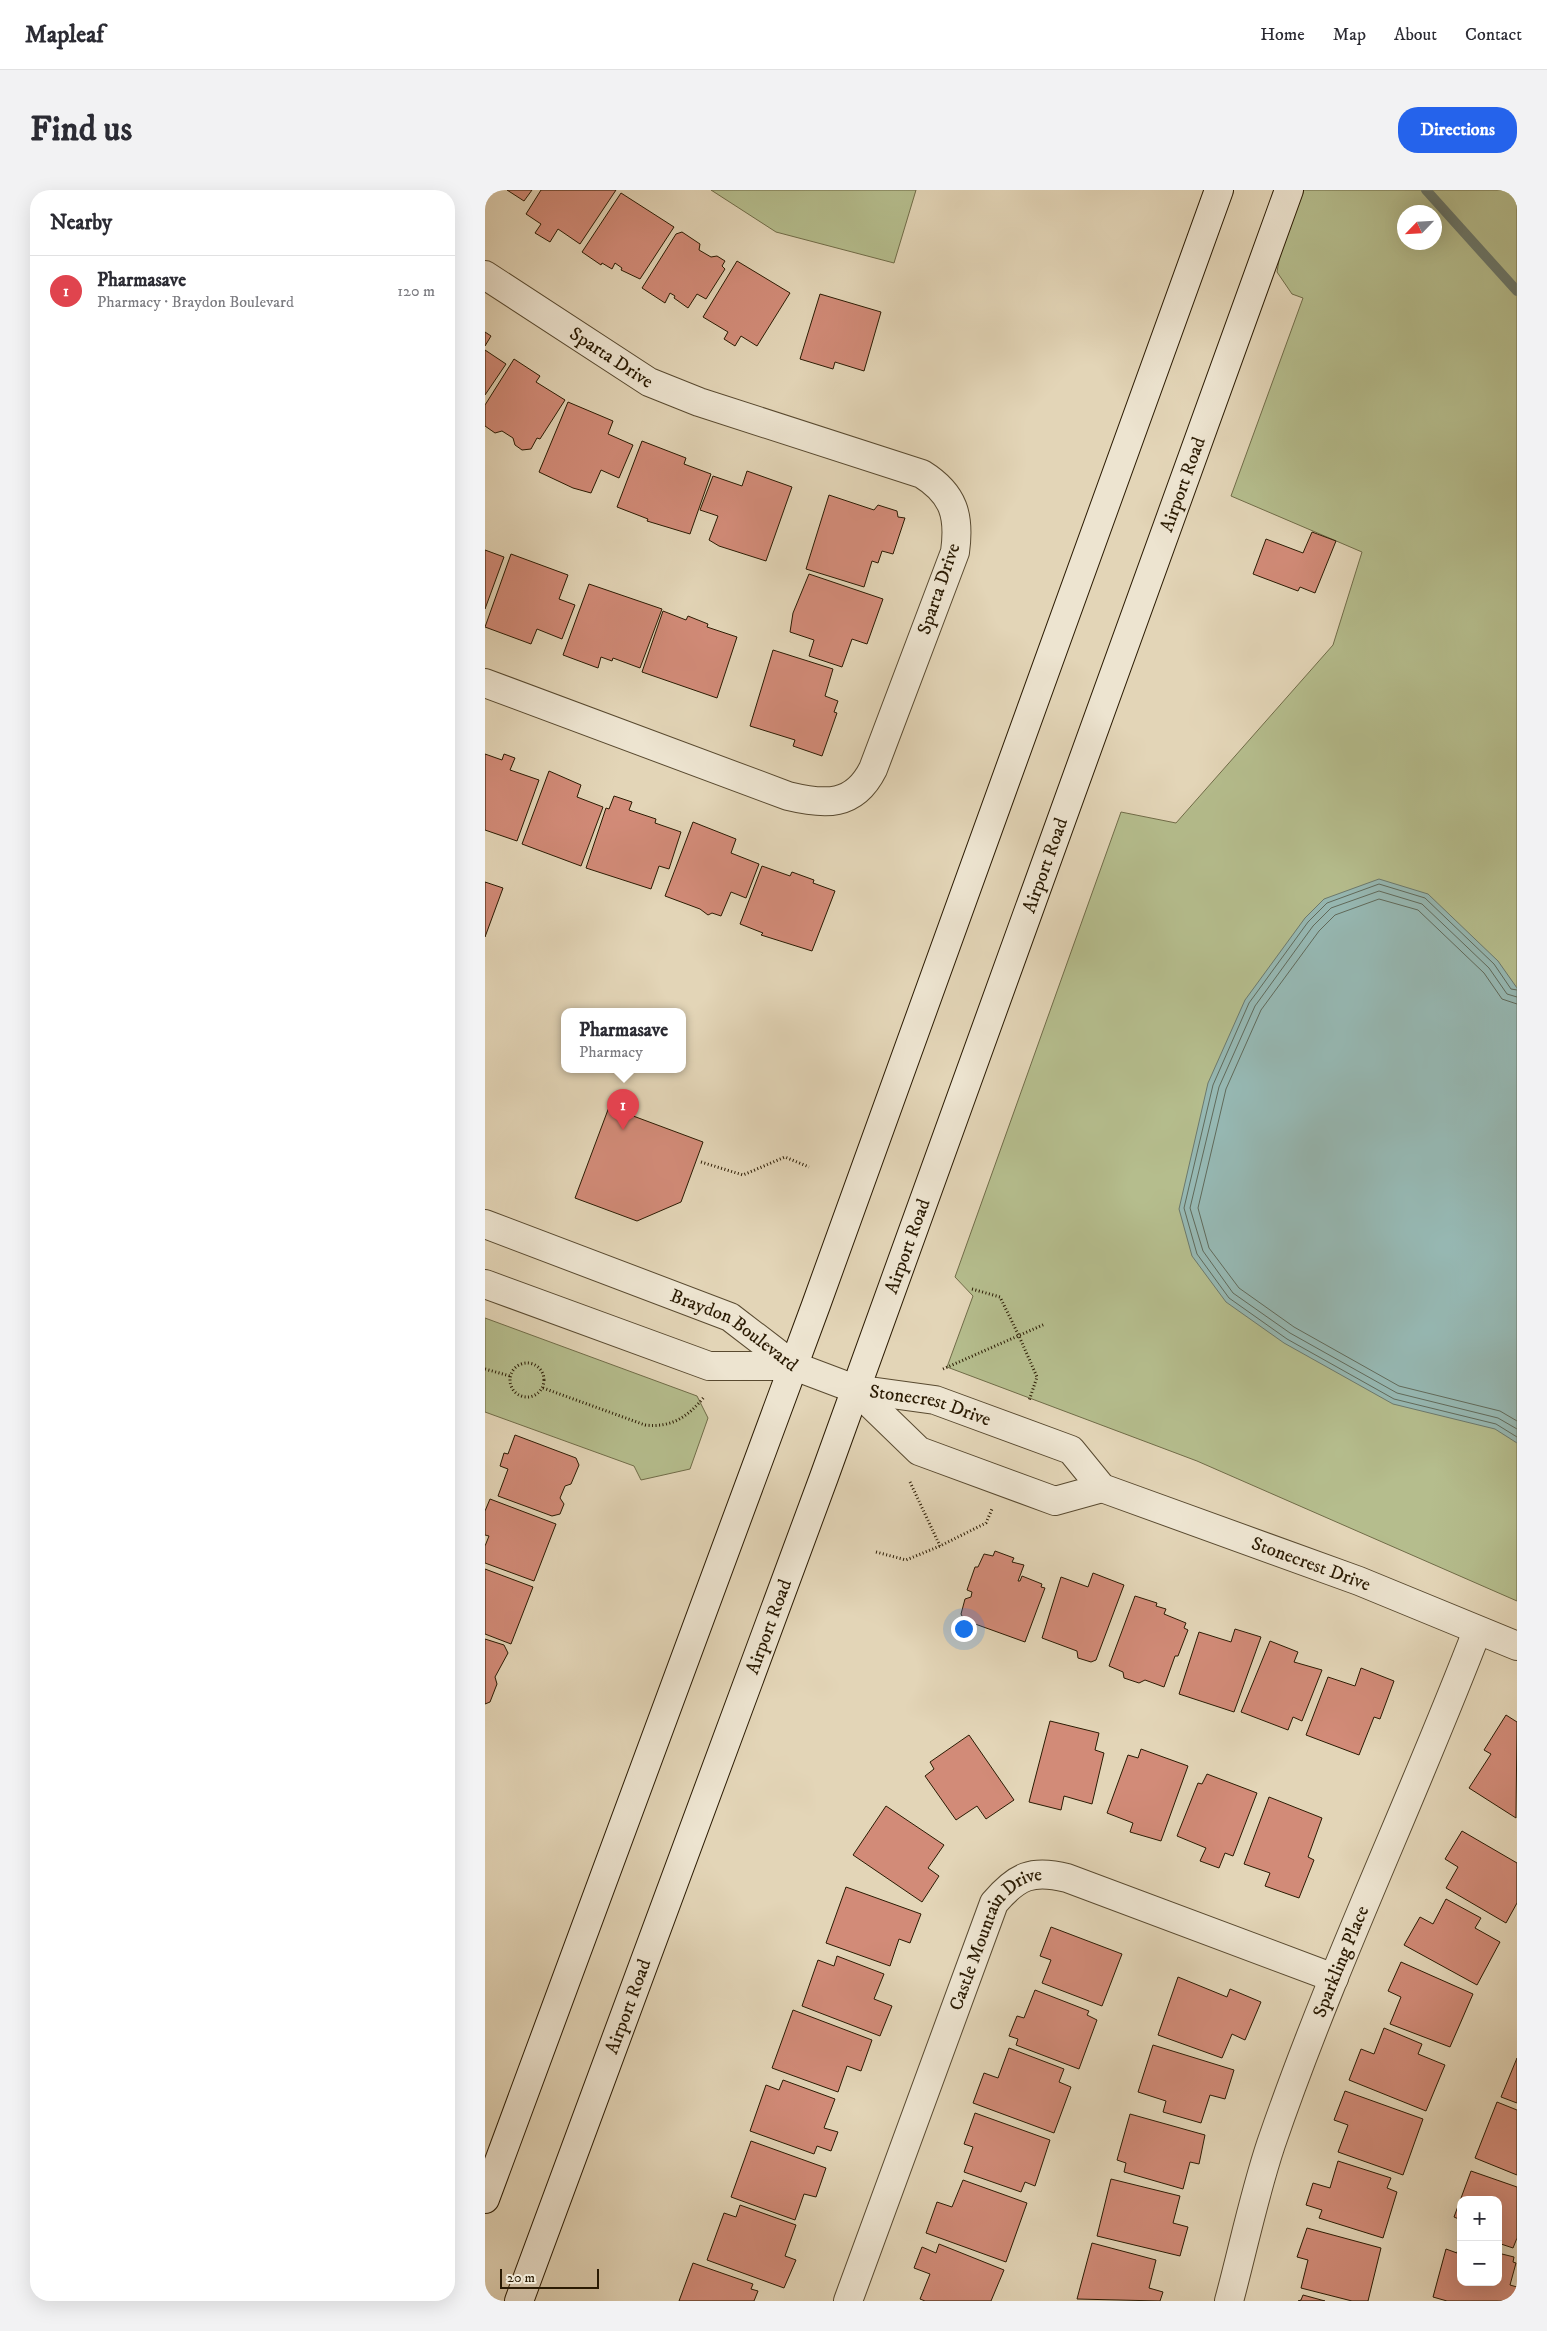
<!DOCTYPE html>
<meta charset="utf-8">
<style>
body{margin:0;font-family:"IM FELL DW Pica",serif;background:#f2f2f3;color:#2b2b33}
.controls{position:absolute;right:15px;bottom:15px;display:grid;overflow:hidden;border-radius:10px;box-shadow:0 5px 20px #0002}
.controls button{width:45px;height:45px;display:grid;place-items:center;padding:0;border:0;border-bottom:1px solid #e1e1e2;background:#fff;color:#2b2b33;font:25px sans-serif}
.compass{position:absolute;left:912px;top:15px;width:45px;height:45px;border-radius:50%;background:#fff;box-shadow:0 5px 20px #0002;rotate:245deg}
.scale{position:absolute;left:15px;bottom:12px;width:99px;box-sizing:border-box;padding-left:5px;border:2px solid #2b1b03;border-top:0;font-size:14px;line-height:18px;white-space:nowrap;color:#2b1b03;-webkit-text-stroke:4px #ede4d0;paint-order:stroke}
.you{position:absolute;left:478px;top:1438px;width:18px;height:18px;margin:-12px;border:4px solid #fff;border-radius:50%;background:#1a73e8;box-shadow:0 0 0 8px #1a73e833}
.badge{display:grid;place-items:center;width:32px;height:32px;border-radius:50%;background:#2563eb;color:#fff;font-size:16px;font-weight:700}
.pin{position:absolute;translate:-50% -41px;filter:drop-shadow(0 1px 2px #0008)}
.pin::after{content:'';position:absolute;top:26px;width:18px;height:15px;background:inherit;clip-path:polygon(0 0,100% 0,50% 100%)}
.popup{position:absolute;left:76px;top:818px;width:125px;height:65px;box-sizing:border-box;display:grid;place-content:center;border-radius:10px;background:#fff;filter:drop-shadow(0 1px 4px #0005);font-size:16px;white-space:nowrap;color:#7c7c81}
.popup b{font-size:19px;color:#2b2b33}
.popup::after{content:'';position:absolute;left:50%;top:100%;margin-left:-10px;border:10px solid transparent;border-top-color:#fff}
.list{margin:0;padding:0;list-style:none}
h2{display:flex;justify-content:space-between;align-items:center;height:65px;margin:0;padding:0 20px;font-size:21px}
h2 small{font-size:16px;font-weight:400;color:#7c7c81}
.list li{display:grid;grid-template-columns:32px 1fr auto;gap:15px;align-items:center;box-sizing:border-box;height:70px;padding:0 20px;border-top:1px solid #e1e1e2}
.list b{display:block;font-size:19px;white-space:nowrap}
.list p{margin:0;font-size:16px;white-space:nowrap;color:#7c7c81}
.list em{font-size:16px;font-style:normal;color:#7c7c81}
.map{position:relative;flex:none;width:1032px;height:2111px;overflow:hidden;border-radius:20px}
header{display:flex;align-items:center;gap:30px;box-sizing:border-box;height:70px;padding:0 25px;background:#fff;border-bottom:1px solid #e1e1e2}
header strong{font-size:24px}
nav{display:flex;gap:28px;margin-inline-start:auto;font-size:18px}
.intro{display:flex;align-items:center;justify-content:space-between;box-sizing:border-box;height:120px;padding:0 30px}
h1{margin:0;font-size:35px}
.button{padding:12px 22px;border-radius:20px;background:#2563eb;color:#fff;font-size:18px;font-weight:700}
main{display:flex;gap:30px;padding:0 30px}
aside{flex:1;background:#fff;border-radius:20px;box-shadow:0 5px 20px #0002}
.map>svg:first-child{display:block}
.green{fill:#b5bd8d;stroke:#706c48;fill-rule:evenodd}
.water{fill:#96b8b3;stroke:#6b796d}
.lines{fill:none;stroke-linecap:round;stroke-linejoin:round}
.shore{stroke:#606a5b;stroke-width:1}
.stream{stroke:#6b796d;stroke-width:10}
.building{fill:#d28b78;stroke:#2b1b03}
.minor-casing{stroke:#594a30;stroke-width:30}
.secondary-casing{stroke:#2b1b03;stroke-width:30}
.path{stroke:#2b1b03;stroke-width:3;stroke-dasharray:1 2.5;stroke-linecap:butt}
.minor{stroke:#ede4d0;stroke-width:28}
.secondary{stroke:#ede4d0;stroke-width:28}
.labels{text-anchor:middle;dominant-baseline:central;stroke-width:4.5;stroke-linejoin:round;paint-order:stroke}
.street-label{font-size:19px;fill:#2b1b03;stroke:#ede4d0}
</style>
<header>
<strong>Mapleaf</strong>
<nav><a>Home</a><a>Map</a><a>About</a><a>Contact</a></nav>
</header>
<div class="intro"><h1>Find us</h1><a class="button">Directions</a></div>
<main>
<aside>
<h2>Nearby<small></small></h2>
<ul class="list">
<li><span class="badge" style="background:#e0444e">1</span><div><b>Pharmasave</b><p>Pharmacy · Braydon Boulevard</p></div><em>120 m</em></li>
</ul>
</aside>
<div class="map">
<svg width="1032" height="2111" viewBox="0 0 1032 2111">
<rect width="100%" height="100%" fill="#e3d5b7"/>
<filter id="stains"><feTurbulence type="fractalNoise" baseFrequency=".004" numOctaves="4"/><feColorMatrix values="0 0 0 0 .2 0 0 0 0 .09 0 0 0 0 .02 0 0 0 .5 -.17"/></filter>
<radialGradient id="worn" r=".72"><stop offset=".6" stop-color="#630" stop-opacity="0"/><stop offset="1" stop-color="#630" stop-opacity=".3"/></radialGradient>
<g class="green">
<path d="M226 0H431L409 73 291 42Z"/>
<path d="M806 0H1032V1411L712 1271 462 1177 488 1106 470 1087 636 622 691 633 848 455 877 362 746 306 818 108 807 104 792 82ZM919 22H949V52H919Z"/>
<path d="M0 1128 212 1206 223 1228 205 1279 156 1290 149 1276 0 1222Z"/>
</g>
<path class="water" d="M894 689 943 704 1013 771 1032 798V1253L1010 1239 908 1214 799 1153 741 1112 707 1066 694 1019 723 893 760 810 820 728 839 709Z"/>
<g class="lines">
<g class="shore">
<path d="M1032 800 1026 799 1009 774 940 708 894 694 842 713 823 732 764 813 728 895 699 1018 712 1064 744 1108 802 1149 909 1209 1011 1234 1032 1247"/>
<path d="M1032 807 1022 804 1004 778 937 714 894 701 846 718 828 736 770 816 734 897 705 1018 718 1061 748 1103 805 1143 912 1203 1013 1228 1032 1239"/>
<path d="M1032 814 1017 809 999 783 933 720 894 709 850 725 834 741 776 820 741 899 713 1018 724 1058 754 1098 809 1137 914 1196 1015 1221 1032 1231"/>
</g>
<path class="stream" d="M941 0 1032 101"/>
</g>
<g class="building">
<path d="M22 0H47L39 11Z"/>
<path d="M56 0H131L95 54 73 39 65 52 50 43 56 34 41 24Z"/>
<path d="M136 3 189 37 155 89 136 80 137 78 130 73 127 79 117 73 116 75 97 62Z"/>
<path d="M197 42 215 54 214 60 226 67 232 66 240 71 237 76 240 79 221 109 212 104 203 118 189 108 190 106 185 103 180 113 157 98 191 44Z"/>
<path d="M252 71 305 103 272 156 256 146 250 156 239 149 243 142 218 127Z"/>
<path d="M335 104 396 122 379 181 350 172 348 179 315 169Z"/>
<path d="M0 142 6 146 0 156Z"/>
<path d="M0 160 21 174 0 205Z"/>
<path d="M29 169 55 186 51 192 80 210 55 249 52 248 46 259 37 260 30 255 28 248 17 241 10 243 0 236V215Z"/>
<path d="M83 212 128 231 123 244 148 255 134 288 116 280 106 303 88 298 54 282Z"/>
<path d="M157 251 201 268 199 274 226 284 205 344 162 331 163 329 132 317Z"/>
<path d="M262 281 307 297 281 371 234 356 224 350 233 326 215 320 228 286 257 296Z"/>
<path d="M344 305 389 320 393 315 412 321 413 327 420 328 408 364 397 361 393 373 387 371 379 397 321 379Z"/>
<path d="M827 342 851 351 830 403 815 397 813 401 768 384 781 349 818 363Z"/>
<path d="M0 360 19 367 0 419Z"/>
<path d="M26 364 83 385 74 409 90 415 77 449 52 439 46 454 0 437Z"/>
<path d="M324 384 398 409 382 454 367 449 357 477 324 466 329 450 305 442 308 423Z"/>
<path d="M104 394 177 419 155 478 128 468 127 471 116 467 113 478 78 465Z"/>
<path d="M178 421 201 430 203 426 223 434 222 437 252 447 232 508 157 482Z"/>
<path d="M288 460 348 479 340 506 353 511 349 522 352 523 337 566 308 556 310 550 265 536Z"/>
<path d="M0 564 17 570 19 564 30 568 25 580 54 590 32 651 0 640Z"/>
<path d="M64 581 96 595 92 607 118 617 96 676 37 654Z"/>
<path d="M129 606 147 612 144 620 171 629 170 633 196 642 184 679 174 676 166 699 101 678 121 618 124 619Z"/>
<path d="M208 632 251 649 246 663 274 674 261 708 246 702 236 726 227 723 223 725 215 719 180 706Z"/>
<path d="M277 676 305 686 307 682 329 690 328 693 350 701 327 761 276 745 278 743 255 734Z"/>
<path d="M0 692 18 698 0 747Z"/>
<path d="M124 917 218 952 196 1012 152 1031 90 1008Z"/>
<path d="M30 1245 91 1268 94 1275 86 1294 80 1296 75 1308 79 1314 75 1324 67 1326 13 1306 23 1279 15 1276 19 1263 23 1264Z"/>
<path d="M5 1309 71 1334 49 1391 0 1373V1356L4 1346 0 1345V1321Z"/>
<path d="M510 1361 529 1368 527 1372 539 1375 533 1391H535L537 1386 557 1394 556 1397 560 1398 540 1452 479 1430 476 1424 480 1409 486 1407 487 1402 482 1400 490 1377H493L499 1364 508 1366Z"/>
<path d="M0 1379 48 1397 26 1454 0 1444Z"/>
<path d="M608 1383 639 1395 611 1470 606 1472 593 1468 592 1461 557 1448 576 1387 603 1397Z"/>
<path d="M650 1406 672 1413 671 1416 681 1419 679 1424 701 1433 699 1438 703 1440 693 1466H690L679 1497 660 1490 654 1493 639 1488 638 1482 624 1476Z"/>
<path d="M750 1439 776 1447 749 1522 694 1504 714 1442 746 1452Z"/>
<path d="M0 1449 19 1455 23 1463 10 1487 12 1494 5 1512 0 1514Z"/>
<path d="M785 1451 813 1462 809 1472 837 1480 817 1531 808 1527 803 1540 756 1522Z"/>
<path d="M876 1478 909 1491 895 1529 889 1527 874 1565 821 1545 843 1487 870 1496Z"/>
<path d="M1021 1525 1032 1532 1031 1628 984 1598 1006 1564 999 1560Z"/>
<path d="M565 1531 614 1543 610 1560 619 1563 607 1614 579 1606 576 1620 544 1612Z"/>
<path d="M484 1545 529 1610 501 1629 492 1616 471 1630 440 1586 449 1579 445 1572Z"/>
<path d="M656 1559 703 1576 676 1651 645 1642 648 1633 622 1623 643 1565 653 1568Z"/>
<path d="M722 1584 772 1603 748 1666 740 1663 734 1678 715 1671 721 1658 692 1646 713 1593 717 1594Z"/>
<path d="M784 1607 837 1628 823 1667 829 1670 814 1708 780 1696 785 1683 759 1674Z"/>
<path d="M401 1616 459 1655 443 1678 454 1686 437 1712 368 1665Z"/>
<path d="M977 1641 1032 1673V1713L1021 1733 961 1698 973 1677 960 1669Z"/>
<path d="M361 1697 436 1724 425 1753 414 1749 405 1776 341 1753Z"/>
<path d="M961 1709 996 1728 990 1738 1015 1752 992 1795 919 1755 935 1727 948 1734Z"/>
<path d="M566 1737 637 1764 617 1816 557 1793 566 1770 555 1766Z"/>
<path d="M352 1766 399 1784 389 1809 407 1816 395 1846 317 1816 333 1770 349 1776Z"/>
<path d="M916 1772 988 1804 965 1857 905 1834 916 1807 903 1801Z"/>
<path d="M693 1787 742 1807 745 1799 776 1812 760 1850 747 1844 737 1868 673 1845Z"/>
<path d="M550 1800 604 1821 602 1825 612 1830 594 1879 531 1855 533 1849 524 1846 532 1826 539 1828Z"/>
<path d="M308 1820 387 1850 376 1881 362 1876 353 1902 287 1878Z"/>
<path d="M899 1838 937 1854 933 1864 960 1875 941 1921 864 1890 876 1859 889 1864Z"/>
<path d="M668 1855 749 1880 740 1909 725 1905 716 1933 678 1922 681 1911 653 1902Z"/>
<path d="M524 1858 579 1879 574 1892 586 1897 569 1943 488 1913 499 1883 513 1888Z"/>
<path d="M1032 1868V1913L1016 1907Z"/>
<path d="M298 1890 350 1909 339 1938 353 1942 346 1961 332 1956 329 1964 265 1941 281 1895 294 1900Z"/>
<path d="M860 1901 938 1929 918 1985 853 1962 863 1935 849 1930Z"/>
<path d="M1012 1912 1032 1920V1985L990 1968Z"/>
<path d="M490 1923 565 1950 550 1996 540 1992 536 2002 479 1982 488 1957 479 1954Z"/>
<path d="M645 1924 720 1945 714 1974 705 1972 698 1999 639 1982 641 1973 632 1970Z"/>
<path d="M266 1951 341 1978 331 2007 319 2004 310 2030 246 2007Z"/>
<path d="M853 1971 906 1988 902 1998 912 2002 898 2048 834 2028 837 2020 821 2015 828 1993 845 1998Z"/>
<path d="M986 1981 1032 1997V2048L1028 2058 1013 2053V2010H976V2030L969 2027Z"/>
<path d="M626 1989 695 2006 688 2033 703 2037 695 2066 612 2046Z"/>
<path d="M478 1990 542 2013 521 2072 441 2043 452 2012 467 2017Z"/>
<path d="M255 2015 311 2035 300 2066 311 2070 299 2098 222 2070 239 2023 251 2027Z"/>
<path d="M822 2038 896 2058 883 2111H867L816 2098 823 2070 812 2067Z"/>
<path d="M607 2053 671 2070 664 2098 678 2102 675 2111 592 2109Z"/>
<path d="M974 2053 976 2092H1013V2063L1029 2067 1028 2072 1031 2073 1025 2095 1032 2097 1030 2111H962L948 2107 961 2059 972 2063Z"/>
<path d="M454 2054 519 2080 506 2111H440L435 2109 445 2084 429 2078 437 2057 451 2063Z"/>
<path d="M208 2073 268 2094 266 2099 273 2101 269 2111H194Z"/>
<path d="M818 2105 840 2111H813L816 2110Z"/>
</g>
<g class="lines">
<g class="minor-casing">
<g id="minor">
<path id="s1" d="M0 85 164 192 214 212 437 284C469 304 475 326 470 362L388 579C369 617 340 615 303 606L0 493"/>
<path id="s2" d="M0 1034 245 1127 309 1176 370 1199 450 1210 586 1260 617 1298 874 1391 1032 1456"/>
<path d="M0 1094 224 1176H309"/>
<path d="M370 1199 434 1261 570 1311 617 1298"/>
<path id="s3" d="M363 2111 509 1713C532 1686 547 1679 582 1688L849 1788"/>
<path id="s4" d="M744 2111C758 2059 769 2005 786 1954 846 1779 926 1613 992 1441"/>
</g>
</g>
<g class="secondary-casing">
<g id="secondary">
<path d="M0 2009 331 1115 734 0"/>
<path id="s5" d="M34 2111 339 1287 804 0"/>
</g>
</g>
<g class="path">
<path d="M216 972 258 985 300 967 324 977"/>
<path d="M487 1099 515 1107 534 1146 552 1187 544 1211"/>
<circle cx="42" cy="1190" r="17"/>
<path d="M0 1179 25 1186"/>
<path d="M458 1179 560 1134"/>
<path d="M58 1198 160 1235C186 1238 203 1227 219 1207"/>
<path d="M425 1292 455 1356"/>
<path d="M391 1362 421 1370 455 1356 501 1333 507 1319"/>
</g>
<use href="#minor" class="minor"/>
<use href="#secondary" class="secondary"/>
</g>
<g class="labels">
<g class="street-label">
<text stroke="none"><textPath href="#s1" startOffset="151">Sparta Drive</textPath></text>
<text stroke="none"><textPath href="#s5" startOffset="1934">Airport Road</textPath></text>
<text transform="translate(454 399) rotate(-71)">Sparta Drive</text>
<text stroke="none"><textPath href="#s5" startOffset="1529">Airport Road</textPath></text>
<text stroke="none"><textPath href="#s5" startOffset="1124">Airport Road</textPath></text>
<text stroke="none"><textPath href="#s2" startOffset="272">Braydon Boulevard</textPath></text>
<text stroke="none"><textPath href="#s2" startOffset="485">Stonecrest Drive</textPath></text>
<text stroke="none"><textPath href="#s2" startOffset="905">Stonecrest Drive</textPath></text>
<text stroke="none"><textPath href="#s5" startOffset="719">Airport Road</textPath></text>
<text stroke="none"><textPath href="#s3" startOffset="396">Castle Mountain Drive</textPath></text>
<text stroke="none"><textPath href="#s4" startOffset="358">Sparkling Place</textPath></text>
<text stroke="none"><textPath href="#s5" startOffset="314">Airport Road</textPath></text>
</g>
</g>
<rect width="100%" height="100%" filter="url(#stains)"/>
<rect width="100%" height="100%" fill="url(#worn)"/>
</svg>
<div class="controls">
<button>+</button>
<button>−</button>
</div>
<svg class="compass" viewBox="-18 -18 36 36"><path d="M0-13l5 13h-10z" fill="#e53935"/><path d="M0 13l5-13h-10z" fill="#7c7c81"/></svg>
<div class="scale">20 m</div>
<div class="you"></div>
<div class="pin badge" style="left:138px;top:940px;background:#e0444e">1</div>
<div class="popup"><b>Pharmasave</b>Pharmacy</div>
</div>
</main>
